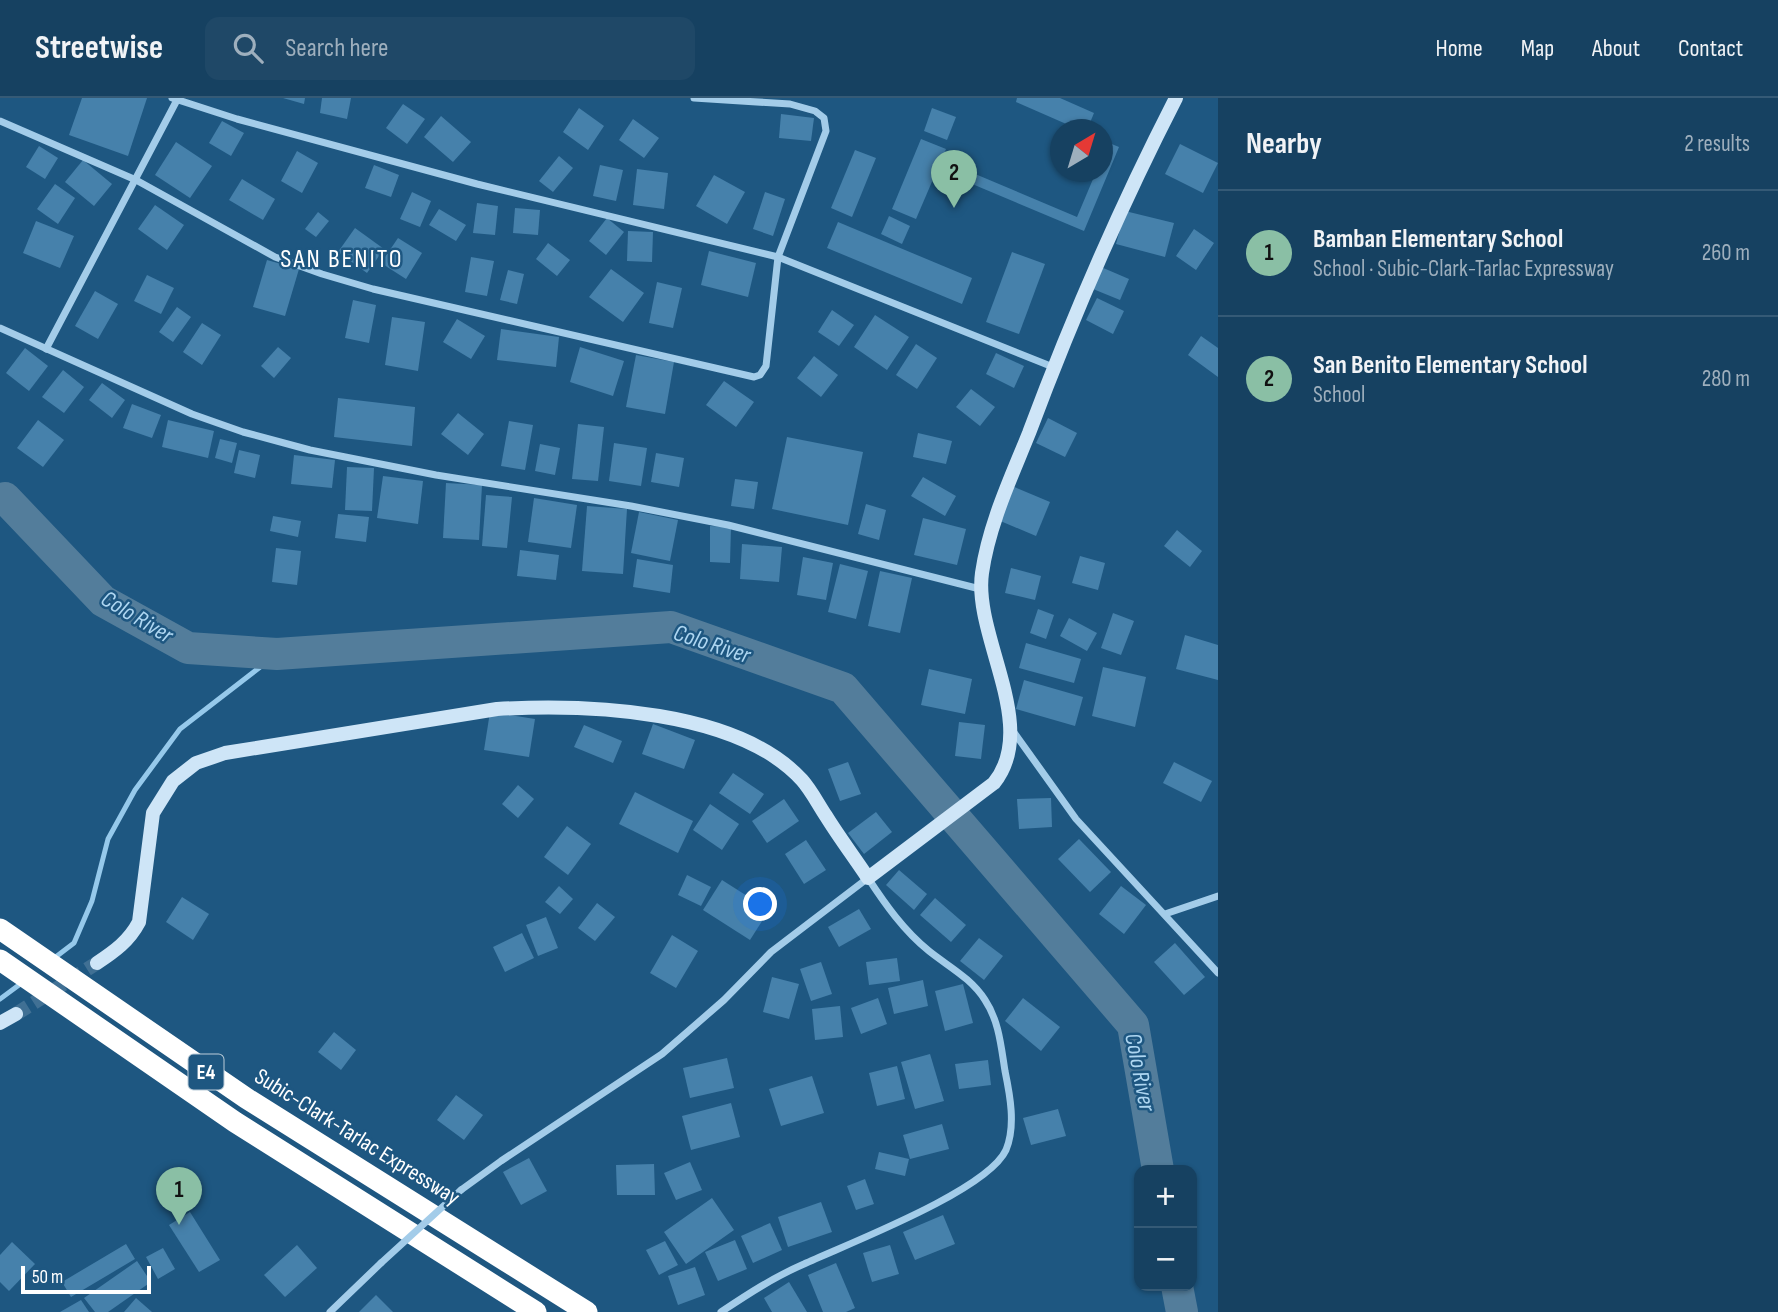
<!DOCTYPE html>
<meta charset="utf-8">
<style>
body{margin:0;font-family:"Sofia Sans Condensed",sans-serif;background:#1f4867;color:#f1f3f6}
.controls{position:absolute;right:21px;bottom:21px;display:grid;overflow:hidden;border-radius:14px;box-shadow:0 2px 5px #0004}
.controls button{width:63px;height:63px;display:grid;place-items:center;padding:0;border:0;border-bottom:2px solid #355a76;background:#164161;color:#f1f3f6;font:35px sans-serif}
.compass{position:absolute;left:1050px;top:21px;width:63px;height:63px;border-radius:50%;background:#164161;box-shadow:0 2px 5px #0004;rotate:38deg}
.scale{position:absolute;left:21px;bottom:18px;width:130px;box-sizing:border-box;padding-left:7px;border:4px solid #fff;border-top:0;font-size:19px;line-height:24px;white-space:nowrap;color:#fff;-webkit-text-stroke:5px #1e5781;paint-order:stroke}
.you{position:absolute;left:761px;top:807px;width:24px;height:24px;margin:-18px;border:5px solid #fff;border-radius:50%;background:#1a73e8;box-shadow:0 0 0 10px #1a73e833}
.badge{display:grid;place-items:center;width:46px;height:46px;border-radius:50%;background:#8abfa5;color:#111;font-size:23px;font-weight:700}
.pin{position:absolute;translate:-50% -58px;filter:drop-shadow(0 2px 4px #0008)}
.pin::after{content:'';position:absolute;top:37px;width:24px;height:21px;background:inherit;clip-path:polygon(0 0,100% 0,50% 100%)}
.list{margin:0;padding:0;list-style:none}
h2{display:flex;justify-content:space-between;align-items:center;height:91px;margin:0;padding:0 28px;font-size:30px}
h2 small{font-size:23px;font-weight:400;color:#9eafbd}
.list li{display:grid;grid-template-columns:46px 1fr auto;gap:21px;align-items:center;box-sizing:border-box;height:126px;padding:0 28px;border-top:2px solid #355a76}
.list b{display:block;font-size:26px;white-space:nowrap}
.list p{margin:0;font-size:23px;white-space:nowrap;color:#9eafbd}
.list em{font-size:23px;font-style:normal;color:#9eafbd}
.icon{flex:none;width:38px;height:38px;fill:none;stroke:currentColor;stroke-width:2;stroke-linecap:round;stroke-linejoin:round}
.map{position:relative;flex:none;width:1218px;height:1214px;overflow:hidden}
header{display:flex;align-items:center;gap:42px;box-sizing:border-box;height:98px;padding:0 35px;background:#164161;border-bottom:2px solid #355a76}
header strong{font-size:33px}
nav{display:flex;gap:38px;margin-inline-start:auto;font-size:24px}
.search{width:490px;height:63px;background:#1f4867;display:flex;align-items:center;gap:18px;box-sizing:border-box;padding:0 24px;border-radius:14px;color:#9eafbd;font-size:26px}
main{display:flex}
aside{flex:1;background:#164161}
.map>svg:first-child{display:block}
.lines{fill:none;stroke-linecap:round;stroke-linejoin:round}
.stream{stroke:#96c9eb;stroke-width:5}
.river{stroke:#537d9b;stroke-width:32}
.building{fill:#4681ab}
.secondary-tunnel{stroke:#407094;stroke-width:14;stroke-dasharray:14 7;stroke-linecap:butt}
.street{stroke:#a3cce9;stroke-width:7}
.secondary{stroke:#cee5f7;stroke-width:14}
.highway{stroke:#fff;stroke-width:21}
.street-bridge{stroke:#a3cce9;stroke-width:7}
.labels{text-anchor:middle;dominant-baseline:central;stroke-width:5;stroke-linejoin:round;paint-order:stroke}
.shield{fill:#1e5781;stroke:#bccdd9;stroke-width:2}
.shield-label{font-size:21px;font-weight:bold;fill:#fff}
.street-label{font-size:23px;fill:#fff;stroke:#1e5781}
.water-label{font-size:24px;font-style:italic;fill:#aed6f1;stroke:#1e5781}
.quarter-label{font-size:26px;letter-spacing:2px;fill:#fff;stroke:#1e5781}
</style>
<header>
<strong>Streetwise</strong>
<div class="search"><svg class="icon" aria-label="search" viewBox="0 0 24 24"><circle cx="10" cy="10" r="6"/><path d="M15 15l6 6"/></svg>Search here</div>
<nav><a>Home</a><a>Map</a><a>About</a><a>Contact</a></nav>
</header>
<main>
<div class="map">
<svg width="1218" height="1214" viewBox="0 0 1218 1214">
<rect width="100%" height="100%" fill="#1e5781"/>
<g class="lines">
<g class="stream">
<path d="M53 861 74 845 92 803 108 741 135 692 180 631 277 556"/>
<path d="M0 901 23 884"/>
</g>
<g class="river">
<path d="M0 402 5 400 103 503 188 550 277 556 671 529 843 590 1133 927 1158 1072"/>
<path d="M1177 1188 1182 1214"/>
</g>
</g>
<g class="building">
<path d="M82 0H147L128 58 69 37Z"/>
<path d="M283 0H305L304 6Z"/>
<path d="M322 0H351L347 21 320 15Z"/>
<path d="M1017 0H1060L1094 15 1087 32H1080L1016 4Z"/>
<path d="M403 6 425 21 407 46 386 30Z"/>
<path d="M579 10 604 28 588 52 563 34Z"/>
<path d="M932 10 956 19 947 42 924 33Z"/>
<path d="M781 16 814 20 811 43 779 40Z"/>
<path d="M441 18 471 44 453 64 424 39Z"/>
<path d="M633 21 659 40 644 60 619 42Z"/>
<path d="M222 23 244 35 231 58 209 45Z"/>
<path d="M921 41 946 51 916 121 892 111Z"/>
<path d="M1102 42 1119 49 1084 133 946 75 949 65 1077 119 1096 74H1102L1105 53 1102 52Z"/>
<path d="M176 44 212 68 190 100 155 77Z"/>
<path d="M1180 46 1218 65 1203 95 1165 76Z"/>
<path d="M39 48 58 60 45 81 26 69Z"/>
<path d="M855 52 876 60 852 119 831 110Z"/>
<path d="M297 53 318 65 302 95 281 83Z"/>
<path d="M559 58 573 70 553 94 539 83Z"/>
<path d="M83 62 112 86 94 108 65 84Z"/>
<path d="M374 67 399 77 391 99 365 90Z"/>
<path d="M600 67 623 72 616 103 593 98Z"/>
<path d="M637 71 668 75 664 111 633 107Z"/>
<path d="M714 77 745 94 727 126 696 108Z"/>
<path d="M242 81 275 101 263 122 229 102Z"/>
<path d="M55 86 75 100 58 126 37 111Z"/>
<path d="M412 94 431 103 420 129 400 121Z"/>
<path d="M765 94 785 101 773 138 753 131Z"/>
<path d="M477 105 498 108 495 137 473 135Z"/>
<path d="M155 107 184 127 167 152 138 131Z"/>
<path d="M515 110 540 112 538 137 513 135Z"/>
<path d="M439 111 466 127 456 143 429 127Z"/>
<path d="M1125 113 1174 125 1165 159 1116 146Z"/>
<path d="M318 114 329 123 316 139 305 131Z"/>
<path d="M889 118 910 128 902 146 881 136Z"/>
<path d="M607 120 624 134 606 157 589 143Z"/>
<path d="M36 123 74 138 60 170 23 155Z"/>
<path d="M838 124 972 180 962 206 827 150Z"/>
<path d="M355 130 384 151 367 175 338 154Z"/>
<path d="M1194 131 1214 145 1196 172 1176 158Z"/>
<path d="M628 133 653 134 652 164 627 163Z"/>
<path d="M398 140 422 155 406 181 381 165Z"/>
<path d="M548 145 570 162 557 178 536 161Z"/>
<path d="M709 153 756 165 748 199 701 187Z"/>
<path d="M1012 154 1045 166 1019 236 986 224Z"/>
<path d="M471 159 494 163 487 198 465 194Z"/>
<path d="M267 162 299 171 285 218 253 209Z"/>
<path d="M1101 169 1129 181 1120 202 1093 191Z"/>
<path d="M611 171 644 195 623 224 589 199Z"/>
<path d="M508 172 524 176 517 206 500 202Z"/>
<path d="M147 177 174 190 161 216 134 203Z"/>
<path d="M657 184 682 190 673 230 649 225Z"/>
<path d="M95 193 118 206 98 241 75 228Z"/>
<path d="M1097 200 1124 213 1113 236 1086 222Z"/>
<path d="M353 202 376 207 369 245 345 240Z"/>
<path d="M177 209 191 219 173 244 159 234Z"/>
<path d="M832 212 854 227 839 248 818 234Z"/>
<path d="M875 217 909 239 887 272 854 249Z"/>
<path d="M392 219 425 224 418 273 385 267Z"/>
<path d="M457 221 485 238 471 261 443 244Z"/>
<path d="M202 225 221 237 202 267 183 254Z"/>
<path d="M501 231 559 239 556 269 497 262Z"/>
<path d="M1201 238 1218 250V279L1188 257Z"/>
<path d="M916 246 937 260 917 291 896 277Z"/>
<path d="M278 249 291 260 274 280 261 268Z"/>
<path d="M580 249 624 263 613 298 570 284Z"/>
<path d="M25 250 48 268 29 293 6 275Z"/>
<path d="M996 255 1024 268 1014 290 986 276Z"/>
<path d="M636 257 674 264 665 316 626 309Z"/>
<path d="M814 258 838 277 821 299 797 280Z"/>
<path d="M63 272 84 289 64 315 42 299Z"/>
<path d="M724 283 754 304 736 329 706 307Z"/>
<path d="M102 285 125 302 112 320 89 302Z"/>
<path d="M971 291 995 309 980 328 956 309Z"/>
<path d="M338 300 415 309 412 348 334 339Z"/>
<path d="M132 306 161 317 152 340 123 330Z"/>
<path d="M458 315 484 336 468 357 441 336Z"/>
<path d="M1048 320 1077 335 1065 359 1036 345Z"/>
<path d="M38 322 64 342 43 369 17 350Z"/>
<path d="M168 322 214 333 208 360 162 349Z"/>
<path d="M509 323 533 327 525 372 501 368Z"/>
<path d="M578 326 604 329 598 383 572 381Z"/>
<path d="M918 335 952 343 946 366 913 359Z"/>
<path d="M787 339 863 354 848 427 772 411Z"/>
<path d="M220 341 237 345 232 365 215 360Z"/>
<path d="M614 345 647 350 641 388 609 383Z"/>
<path d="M540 346 560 350 555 377 535 373Z"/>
<path d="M239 352 260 357 255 380 234 375Z"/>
<path d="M656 355 684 360 679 389 651 384Z"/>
<path d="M294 357 335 362 332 390 291 386Z"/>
<path d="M347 369 374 370 372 413 345 412Z"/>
<path d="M383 378 423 383 418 426 377 420Z"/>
<path d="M923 379 956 398 945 418 911 398Z"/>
<path d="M735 381 758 384 754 411 731 408Z"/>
<path d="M446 385 482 387 479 442 443 440Z"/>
<path d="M1012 388 1050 404 1036 438 998 422Z"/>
<path d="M486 397 512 399 507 450 482 448Z"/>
<path d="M534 400 577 407 571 450 528 444Z"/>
<path d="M866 406 886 412 879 442 858 436Z"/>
<path d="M587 408 627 411 623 476 582 473Z"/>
<path d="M639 414 678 422 670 463 631 455Z"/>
<path d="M338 416 369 419 366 444 335 440Z"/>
<path d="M273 418 301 423 298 439 270 433Z"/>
<path d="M923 420 966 431 957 467 914 457Z"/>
<path d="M710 428 731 429 730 465 710 464Z"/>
<path d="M1177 432 1202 453 1190 469 1164 448Z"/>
<path d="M742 446 782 449 779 484 740 481Z"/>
<path d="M276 450 301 453 297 487 272 484Z"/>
<path d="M520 452 559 457 556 482 517 478Z"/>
<path d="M1080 458 1105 465 1098 492 1072 485Z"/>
<path d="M803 459 833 465 826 502 797 497Z"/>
<path d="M637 461 673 467 670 495 633 489Z"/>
<path d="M840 466 868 473 856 521 828 514Z"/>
<path d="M1011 470 1041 478 1035 502 1005 495Z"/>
<path d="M880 473 912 480 900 535 868 528Z"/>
<path d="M1038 511 1054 517 1046 541 1030 535Z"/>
<path d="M1113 515 1134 523 1121 557 1101 550Z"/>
<path d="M1069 520 1097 535 1087 553 1060 538Z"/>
<path d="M1185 537 1218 547V582L1176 571Z"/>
<path d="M1026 545 1081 561 1074 585 1019 570Z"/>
<path d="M1103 569 1146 579 1135 629 1092 618Z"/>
<path d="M929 571 972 581 965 616 921 607Z"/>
<path d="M1024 582 1083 599 1075 628 1016 611Z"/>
<path d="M490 614 535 621 529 659 484 652Z"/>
<path d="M959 624 985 627 981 661 955 658Z"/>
<path d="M653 626 695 642 684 671 642 656Z"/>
<path d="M584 627 622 643 613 665 574 649Z"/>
<path d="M848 664 861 696 840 703 828 671Z"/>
<path d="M1174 664 1212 683 1201 704 1163 685Z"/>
<path d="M733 675 764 696 750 716 719 695Z"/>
<path d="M518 687 534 701 518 720 502 706Z"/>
<path d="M635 694 693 723 678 755 619 726Z"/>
<path d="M1051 700 1052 729 1019 731 1017 701Z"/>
<path d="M784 701 799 723 767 745 752 723Z"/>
<path d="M710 706 739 726 722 752 693 732Z"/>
<path d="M876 714 892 734 864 756 848 735Z"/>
<path d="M567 728 591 746 568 777 544 759Z"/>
<path d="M1079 741 1111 774 1090 794 1058 761Z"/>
<path d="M806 742 826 772 804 786 785 756Z"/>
<path d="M899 772 927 796 914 812 886 787Z"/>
<path d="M687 777 711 789 701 808 678 797Z"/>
<path d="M722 782 769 812 750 842 703 812Z"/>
<path d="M559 788 573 801 560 816 545 804Z"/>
<path d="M1121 788 1146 807 1124 836 1099 816Z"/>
<path d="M182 799 209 816 193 842 166 824Z"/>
<path d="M935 800 966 827 951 844 920 817Z"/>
<path d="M597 805 615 819 595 843 578 830Z"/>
<path d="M859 811 871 831 839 849 828 829Z"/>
<path d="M546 819 558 850 538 858 526 827Z"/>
<path d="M522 835 534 860 505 874 493 849Z"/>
<path d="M672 837 698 853 676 890 650 875Z"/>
<path d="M979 840 1003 858 984 882 960 863Z"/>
<path d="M1175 845 1205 879 1184 897 1154 864Z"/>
<path d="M897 860 900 883 869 887 866 864Z"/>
<path d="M821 864 832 896 811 903 800 871Z"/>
<path d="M772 879 799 886 789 921 763 914Z"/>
<path d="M923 882 928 908 894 916 888 890Z"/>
<path d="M963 886 973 925 945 933 935 893Z"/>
<path d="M878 900 887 926 861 936 851 910Z"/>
<path d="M1023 900 1060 929 1041 953 1005 923Z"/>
<path d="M840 908 843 939 815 942 812 911Z"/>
<path d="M334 934 356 952 341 972 318 954Z"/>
<path d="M930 956 944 1003 915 1011 901 964Z"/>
<path d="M727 960 734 990 690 1000 683 970Z"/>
<path d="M988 962 991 987 959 991 955 966Z"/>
<path d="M897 968 905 1001 877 1008 869 975Z"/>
<path d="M812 978 824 1015 781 1028 769 991Z"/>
<path d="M456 997 483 1017 464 1042 437 1022Z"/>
<path d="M731 1005 740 1039 691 1052 682 1018Z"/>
<path d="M1058 1011 1066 1038 1031 1047 1023 1020Z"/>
<path d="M942 1026 949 1051 910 1061 903 1037Z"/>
<path d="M879 1054 909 1061 905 1078 875 1071Z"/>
<path d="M529 1060 547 1093 521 1107 503 1074Z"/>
<path d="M690 1064 702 1092 676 1102 664 1075Z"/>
<path d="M654 1066 655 1097H617L616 1067Z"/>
<path d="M865 1081 874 1106 856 1112 847 1088Z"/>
<path d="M712 1100 734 1132 686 1166 664 1134Z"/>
<path d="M821 1104 832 1134 788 1149 778 1119Z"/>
<path d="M190 1114 220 1162 199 1174 169 1127Z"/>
<path d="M943 1117 955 1146 915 1162 903 1134Z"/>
<path d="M770 1125 782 1152 753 1165 741 1138Z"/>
<path d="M735 1142 747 1171 718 1183 705 1154Z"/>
<path d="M665 1143 678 1167 659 1177 646 1152Z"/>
<path d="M12 1144 35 1166 9 1193 0 1184V1157Z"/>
<path d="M126 1146 135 1161 71 1199 62 1184Z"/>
<path d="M297 1147 317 1170 285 1199 264 1177Z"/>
<path d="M890 1147 899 1176 872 1184 863 1155Z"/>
<path d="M163 1150 175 1171 158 1181 146 1159Z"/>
<path d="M137 1163 151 1184 108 1214H95L84 1200Z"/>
<path d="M836 1165 855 1210 846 1214H823L808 1177Z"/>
<path d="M695 1169 705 1197 678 1207 668 1178Z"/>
<path d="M789 1184 807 1214H772L764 1200Z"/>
<path d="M376 1197 393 1214H359Z"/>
<path d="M136 1200 152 1214H124Z"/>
<path d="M81 1202 89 1214H60Z"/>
</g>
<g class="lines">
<path class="secondary-tunnel" d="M16 916 97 865"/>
<g class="street">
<path d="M172 0 237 21 477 86 778 159 1053 269"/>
<path d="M0 23 136 82 275 159 322 176 373 191 754 279 760 277 766 268 778 159 826 33 824 20 815 13 790 6 694 0"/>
<path d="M0 230 192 316 243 334 310 352 436 377 631 408 728 427 980 491"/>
<path d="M46 251 177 2"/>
<path d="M1013 633 1076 721 1218 875"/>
<path d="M1165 816 1218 798"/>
<path d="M461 1092 501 1063 662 956 724 902 771 854 868 780C885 806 904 833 929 853 949 869 971 880 985 902 999 923 1001 948 1005 973 1010 997 1016 1028 1006 1052 987 1093 847 1146 804 1166 774 1179 748 1196 721 1214"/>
<path d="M330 1214 381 1165"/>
</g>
<g class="secondary">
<path d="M97 865C115 853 129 843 139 824L153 715 173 683 196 665 225 655 497 611C587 606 737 611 802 682 811 692 818 706 826 718 839 739 854 759 868 780L994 685C1040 628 973 538 982 475 989 426 1011 380 1029 335 1072 220 1120 109 1176 0"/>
<path d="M0 925 16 916"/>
</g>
<g class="highway">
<path d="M0 831 246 1000 587 1214"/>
<path d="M0 862 235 1024 536 1214"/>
</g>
<path class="street-bridge" d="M381 1165 461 1092"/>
</g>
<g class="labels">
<rect class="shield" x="188.5" y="956.5" width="35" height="35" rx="5"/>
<g class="shield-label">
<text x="206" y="974">E4</text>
</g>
<g class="street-label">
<text transform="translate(357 1039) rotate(32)">Subic-Clark-Tarlac Expressway</text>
</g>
<g class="water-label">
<text transform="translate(137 519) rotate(31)">Colo River</text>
<text transform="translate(712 546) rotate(18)">Colo River</text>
<text transform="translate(1140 974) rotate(79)">Colo River</text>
</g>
<g class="quarter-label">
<text x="342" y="161">SAN BENITO</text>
</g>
</g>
</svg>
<div class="controls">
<button>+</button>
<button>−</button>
</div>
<svg class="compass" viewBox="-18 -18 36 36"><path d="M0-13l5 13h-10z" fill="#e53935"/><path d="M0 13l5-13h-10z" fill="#9eafbd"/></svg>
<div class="scale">50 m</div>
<div class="you"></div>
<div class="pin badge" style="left:179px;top:1127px">1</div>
<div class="pin badge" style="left:954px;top:110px">2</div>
</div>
<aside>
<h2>Nearby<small>2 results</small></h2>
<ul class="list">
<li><span class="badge">1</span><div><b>Bamban Elementary School</b><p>School · Subic-Clark-Tarlac Expressway</p></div><em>260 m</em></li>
<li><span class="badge">2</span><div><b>San Benito Elementary School</b><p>School</p></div><em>280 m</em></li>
</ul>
</aside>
</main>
